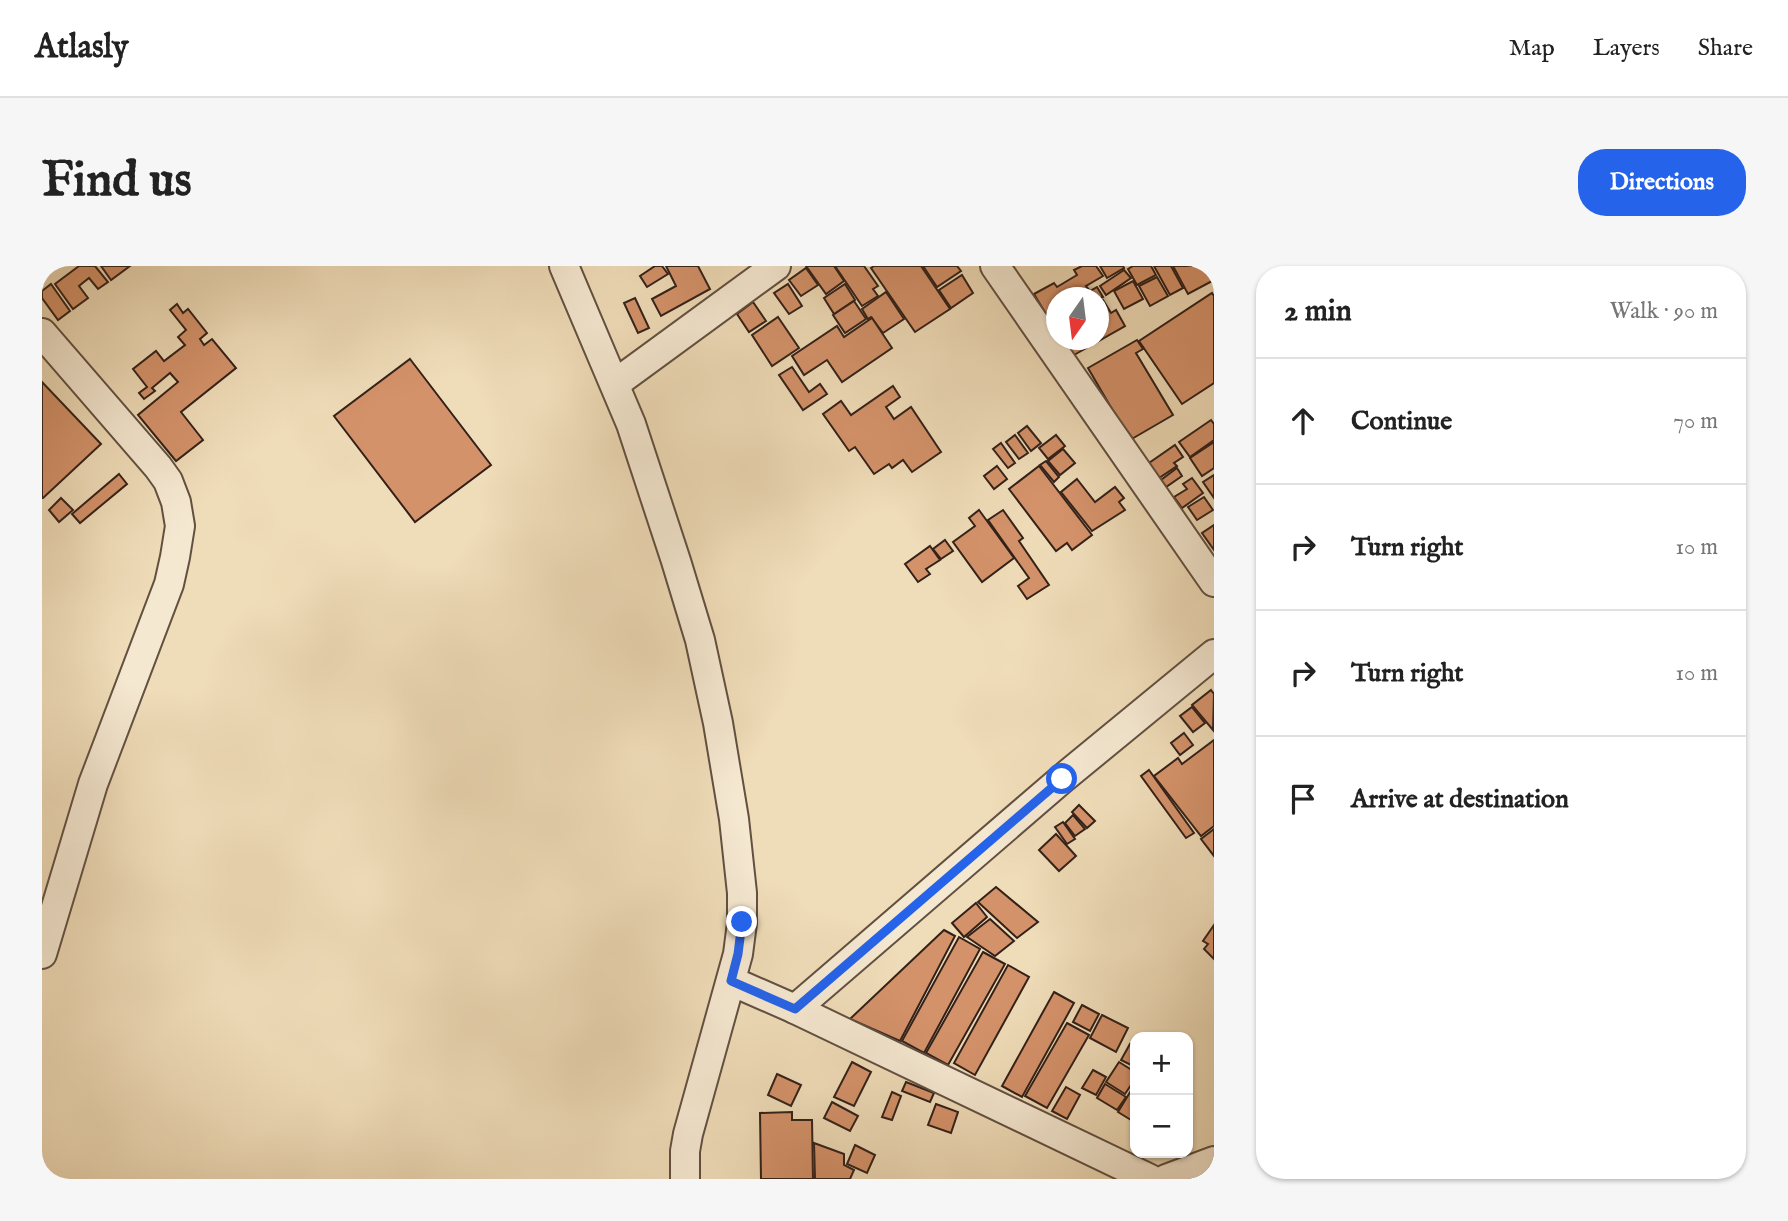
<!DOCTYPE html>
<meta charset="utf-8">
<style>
body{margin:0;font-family:"IM FELL English",serif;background:#f6f6f6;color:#222}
.controls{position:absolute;right:21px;bottom:21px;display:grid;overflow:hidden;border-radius:14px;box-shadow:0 2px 5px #0004}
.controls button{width:63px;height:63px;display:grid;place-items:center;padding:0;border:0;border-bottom:2px solid #e0e0e0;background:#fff;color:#222;font:35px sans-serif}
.compass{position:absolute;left:1004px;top:21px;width:63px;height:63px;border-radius:50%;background:#fff;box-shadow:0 2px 5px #0004;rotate:194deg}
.stop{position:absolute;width:21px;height:21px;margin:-16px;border:5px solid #2563eb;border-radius:50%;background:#fff}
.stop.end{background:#2563eb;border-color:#fff;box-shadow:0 2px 7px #0008}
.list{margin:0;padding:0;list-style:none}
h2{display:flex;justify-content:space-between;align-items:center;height:91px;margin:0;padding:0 28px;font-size:30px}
h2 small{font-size:23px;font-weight:400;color:#767676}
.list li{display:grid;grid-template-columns:46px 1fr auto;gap:21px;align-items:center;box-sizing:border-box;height:126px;padding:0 28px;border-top:2px solid #e0e0e0}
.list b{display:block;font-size:26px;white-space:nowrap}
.list em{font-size:23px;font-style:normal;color:#767676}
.icon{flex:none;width:38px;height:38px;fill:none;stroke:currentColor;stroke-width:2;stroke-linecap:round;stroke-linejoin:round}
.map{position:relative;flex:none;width:1172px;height:913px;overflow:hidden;border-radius:28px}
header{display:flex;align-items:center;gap:42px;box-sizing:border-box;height:98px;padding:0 35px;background:#fff;border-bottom:2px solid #e0e0e0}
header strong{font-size:33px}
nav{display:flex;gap:38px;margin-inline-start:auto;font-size:24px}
.intro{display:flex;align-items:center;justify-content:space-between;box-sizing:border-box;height:168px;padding:0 42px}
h1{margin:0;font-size:49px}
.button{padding:18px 32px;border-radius:28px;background:#2563eb;color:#fff;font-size:24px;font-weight:700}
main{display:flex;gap:42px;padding:0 42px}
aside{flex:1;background:#fff;border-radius:28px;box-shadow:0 2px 5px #0004}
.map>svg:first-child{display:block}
.building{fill:#d4926a;stroke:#332119;stroke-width:2}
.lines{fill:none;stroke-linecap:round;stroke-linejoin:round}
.minor-casing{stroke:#625041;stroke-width:32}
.minor{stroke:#f5e8d1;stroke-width:28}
.route{stroke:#2563eb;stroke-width:9}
</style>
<header>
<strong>Atlasly</strong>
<nav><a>Map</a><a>Layers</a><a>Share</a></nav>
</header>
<div class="intro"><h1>Find us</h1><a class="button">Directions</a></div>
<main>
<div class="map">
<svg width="1172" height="913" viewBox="0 0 1172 913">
<rect width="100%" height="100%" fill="#efdcb8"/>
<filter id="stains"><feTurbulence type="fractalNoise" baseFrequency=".00286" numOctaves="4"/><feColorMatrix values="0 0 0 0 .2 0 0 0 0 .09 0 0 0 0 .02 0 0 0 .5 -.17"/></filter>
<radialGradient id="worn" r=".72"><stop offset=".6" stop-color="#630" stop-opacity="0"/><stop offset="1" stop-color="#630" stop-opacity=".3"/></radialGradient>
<g class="building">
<path d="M37 0H53L66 16 56 23 47 12 37 20 46 32 31 43 13 18Z"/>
<path d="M59 0H88L69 14Z"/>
<path d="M613 0H620L626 8 605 21 598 10Z"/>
<path d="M624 0H656L668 23 619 50 610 33 634 20Z"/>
<path d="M764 0H792L802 15 784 28Z"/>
<path d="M793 0H822L836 20 831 23 836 30 820 40Z"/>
<path d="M832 0H879L908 43 873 66 829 2Z"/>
<path d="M881 0H915L919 5 895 21Z"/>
<path d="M1040 0H1054L1061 10 1044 20 1048 25 1055 21 1061 31 1056 33V32H1014V58L1011 60 992 28 1012 17 1015 21 1035 9 1032 4Z"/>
<path d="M1058 0H1081L1082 2 1065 12Z"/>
<path d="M1091 0H1109L1114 9 1095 19 1086 3Z"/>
<path d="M1112 0H1129L1141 22 1128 29Z"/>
<path d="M1131 0H1164L1172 14 1146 28Z"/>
<path d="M764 2 776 19 759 30 747 14Z"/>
<path d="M1082 4 1089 12 1064 29 1058 20Z"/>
<path d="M920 9 931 27 909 42 897 24Z"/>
<path d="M1115 11 1126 30 1108 40 1097 20Z"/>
<path d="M1091 15 1101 33 1082 43 1072 25Z"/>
<path d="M9 18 28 45 16 54 0 32V25Z"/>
<path d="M746 18 760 40 747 48 732 27Z"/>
<path d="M803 18 813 34 792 48 782 32Z"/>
<path d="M844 26 862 53 841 67 829 51 826 53 820 43Z"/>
<path d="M1170 27 1172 30V117L1140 138 1097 75Z"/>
<path d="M593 32 607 62 596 67 582 37Z"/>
<path d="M1061 34 1069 47 1074 44 1083 60 1032 89 1023 74H1056V37Z"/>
<path d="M812 35 824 53 803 67 791 49Z"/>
<path d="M711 36 724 55 707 66 695 48Z"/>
<path d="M135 38 141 47 146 43 165 67 158 73 162 79 170 73 194 102 139 146 161 174 134 195 96 149 136 116 128 107 110 122 113 125 102 133 97 127 105 121 91 103 114 85 122 95 143 79 136 71 144 64 128 44Z"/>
<path d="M736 51 757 82 730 100 710 69Z"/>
<path d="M830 52 850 82 800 116 785 94 762 109 750 90 795 60 802 71Z"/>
<path d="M1095 74 1101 83 1094 87 1131 149 1088 174 1046 102Z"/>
<path d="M368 93 449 199 373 256 292 150Z"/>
<path d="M750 101 767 126 778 118 785 128 761 144 737 109Z"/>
<path d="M0 116 59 178 1 232H0Z"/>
<path d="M851 120 858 131 844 141 852 153 869 141 899 186 870 206 861 194 850 202 847 198 832 208 813 181 807 185 781 148 799 135 809 149Z"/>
<path d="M1169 154 1172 158V174L1148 191 1137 176Z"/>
<path d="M985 160 999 177 989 185 976 167Z"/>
<path d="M973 169 986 187 977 193 964 176Z"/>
<path d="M1014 169 1023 180 1006 193 997 182Z"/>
<path d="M1172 176V202L1160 210 1148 192Z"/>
<path d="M959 177 973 197 966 202 951 183Z"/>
<path d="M1133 179 1141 191 1132 197 1135 200 1117 212 1107 197Z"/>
<path d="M1021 183 1033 197 1018 209 1006 195Z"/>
<path d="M1004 195 1017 211 1012 216 998 199Z"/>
<path d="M955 200 965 213 952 223 942 210Z"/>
<path d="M997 200 1050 269 1030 284 1025 277 1014 285 967 223Z"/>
<path d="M1135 202 1140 210 1124 221 1119 214Z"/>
<path d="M77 208 85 218 38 257 30 248Z"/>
<path d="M1172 209V232L1161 216Z"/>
<path d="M1150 212 1161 227 1140 242 1132 231 1145 223 1141 218Z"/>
<path d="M1035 213 1053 236 1073 221 1082 232 1077 236 1083 244 1050 265 1019 226Z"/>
<path d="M1162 231 1171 244 1155 254 1146 241Z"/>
<path d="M19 232 31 244 17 256 7 244Z"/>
<path d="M937 244 972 292 940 316 911 276 933 260 927 252Z"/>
<path d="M961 244 981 272 977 275 1007 319 985 333 976 320 987 312 946 254Z"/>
<path d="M1172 259V284L1160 267Z"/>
<path d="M903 274 911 285 899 293 891 283Z"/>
<path d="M888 280 898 294 884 303 888 308 876 316 863 298Z"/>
<path d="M1169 424 1172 428 1171 464 1150 439Z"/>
<path d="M1150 441 1163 457 1151 466 1138 450Z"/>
<path d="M1142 467 1151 479 1138 489 1129 477Z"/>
<path d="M1172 474V560L1159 570 1112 510 1136 492 1140 498Z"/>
<path d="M1107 504 1152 567 1144 572 1099 510Z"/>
<path d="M1037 539 1053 555 1045 562 1030 546Z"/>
<path d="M1031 549 1043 563 1033 570 1023 557Z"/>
<path d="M1021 556 1033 573 1025 578 1013 561Z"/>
<path d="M1172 563V590L1159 573Z"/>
<path d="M1014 568 1034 590 1017 605 997 584Z"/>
<path d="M954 621 996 656 975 672 936 636Z"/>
<path d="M934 637 945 651 922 671 910 657Z"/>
<path d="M948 653 972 675 953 690 925 671Z"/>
<path d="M1172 659V693L1162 683 1166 678 1161 675Z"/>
<path d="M902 664 913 670 858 775 808 753Z"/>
<path d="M917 671 938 683 882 787 860 775Z"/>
<path d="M941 686 963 698 906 799 884 787Z"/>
<path d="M966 699 987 711 933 809 912 797Z"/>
<path d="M1012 726 1032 737 980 831 960 820Z"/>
<path d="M1040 739 1057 748 1048 765 1031 756Z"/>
<path d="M1060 749 1086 762 1074 786 1048 772Z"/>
<path d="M1025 757 1047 769 1005 842 983 830Z"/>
<path d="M1088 778 1093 781V801L1079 794Z"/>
<path d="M810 796 829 806 812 840 792 831Z"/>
<path d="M1077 796 1093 806V813L1083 828 1064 816Z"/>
<path d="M1051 804 1064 811 1054 829 1040 822Z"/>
<path d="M735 808 759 819 749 840 726 829Z"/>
<path d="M864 816 892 827 888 836 860 825Z"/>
<path d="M1063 818 1084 831 1075 844 1055 832Z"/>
<path d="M1093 818V848L1089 854 1076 846Z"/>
<path d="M1024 821 1038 829 1025 853 1010 845Z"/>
<path d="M850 826 859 830 850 854 840 851Z"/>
<path d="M790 836 816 850 808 865 782 852Z"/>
<path d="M894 838 916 846 909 867 886 859Z"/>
<path d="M750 846V854H770L771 913H719L718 847Z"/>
<path d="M772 877 802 888V899L812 904 808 913H773Z"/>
<path d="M813 879 833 889 825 907 805 898Z"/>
</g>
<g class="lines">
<g class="minor-casing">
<g id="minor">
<path d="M522 0 589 158 634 295 658 374 676 457 692 553 700 627V657L696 688 646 868 643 885V913"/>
<path d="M953 0 1172 316"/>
<path d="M0 67 116 201 126 215 134 236 138 260 133 291 127 318 51 518 0 688"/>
<path d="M574 117 734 0"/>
<path d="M689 715 753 743 1108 913"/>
<path d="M753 743 1020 513 1172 388"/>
<path d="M1124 913 1172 895"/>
</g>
</g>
<use href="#minor" class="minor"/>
</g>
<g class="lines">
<path class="route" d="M700 656 696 688 689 715 753 743 1020 513"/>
</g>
<rect width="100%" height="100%" filter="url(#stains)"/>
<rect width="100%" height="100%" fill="url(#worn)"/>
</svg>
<div class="controls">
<button>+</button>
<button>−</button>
</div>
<svg class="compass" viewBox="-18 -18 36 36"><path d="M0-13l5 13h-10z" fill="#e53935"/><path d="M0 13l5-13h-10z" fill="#767676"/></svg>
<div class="stop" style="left:1020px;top:513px"></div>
<div class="stop end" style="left:700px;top:656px"></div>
</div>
<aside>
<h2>2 min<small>Walk · 90 m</small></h2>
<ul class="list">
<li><svg class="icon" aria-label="ahead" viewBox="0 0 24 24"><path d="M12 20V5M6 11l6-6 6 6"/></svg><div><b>Continue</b></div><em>70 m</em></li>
<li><svg class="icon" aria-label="right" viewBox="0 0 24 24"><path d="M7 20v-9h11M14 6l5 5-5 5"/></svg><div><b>Turn right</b></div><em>10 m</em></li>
<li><svg class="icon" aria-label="right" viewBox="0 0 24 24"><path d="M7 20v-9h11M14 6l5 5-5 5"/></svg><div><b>Turn right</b></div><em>10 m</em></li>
<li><svg class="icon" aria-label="arrive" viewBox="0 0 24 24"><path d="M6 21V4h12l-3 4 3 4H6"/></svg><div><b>Arrive at destination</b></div></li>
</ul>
</aside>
</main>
